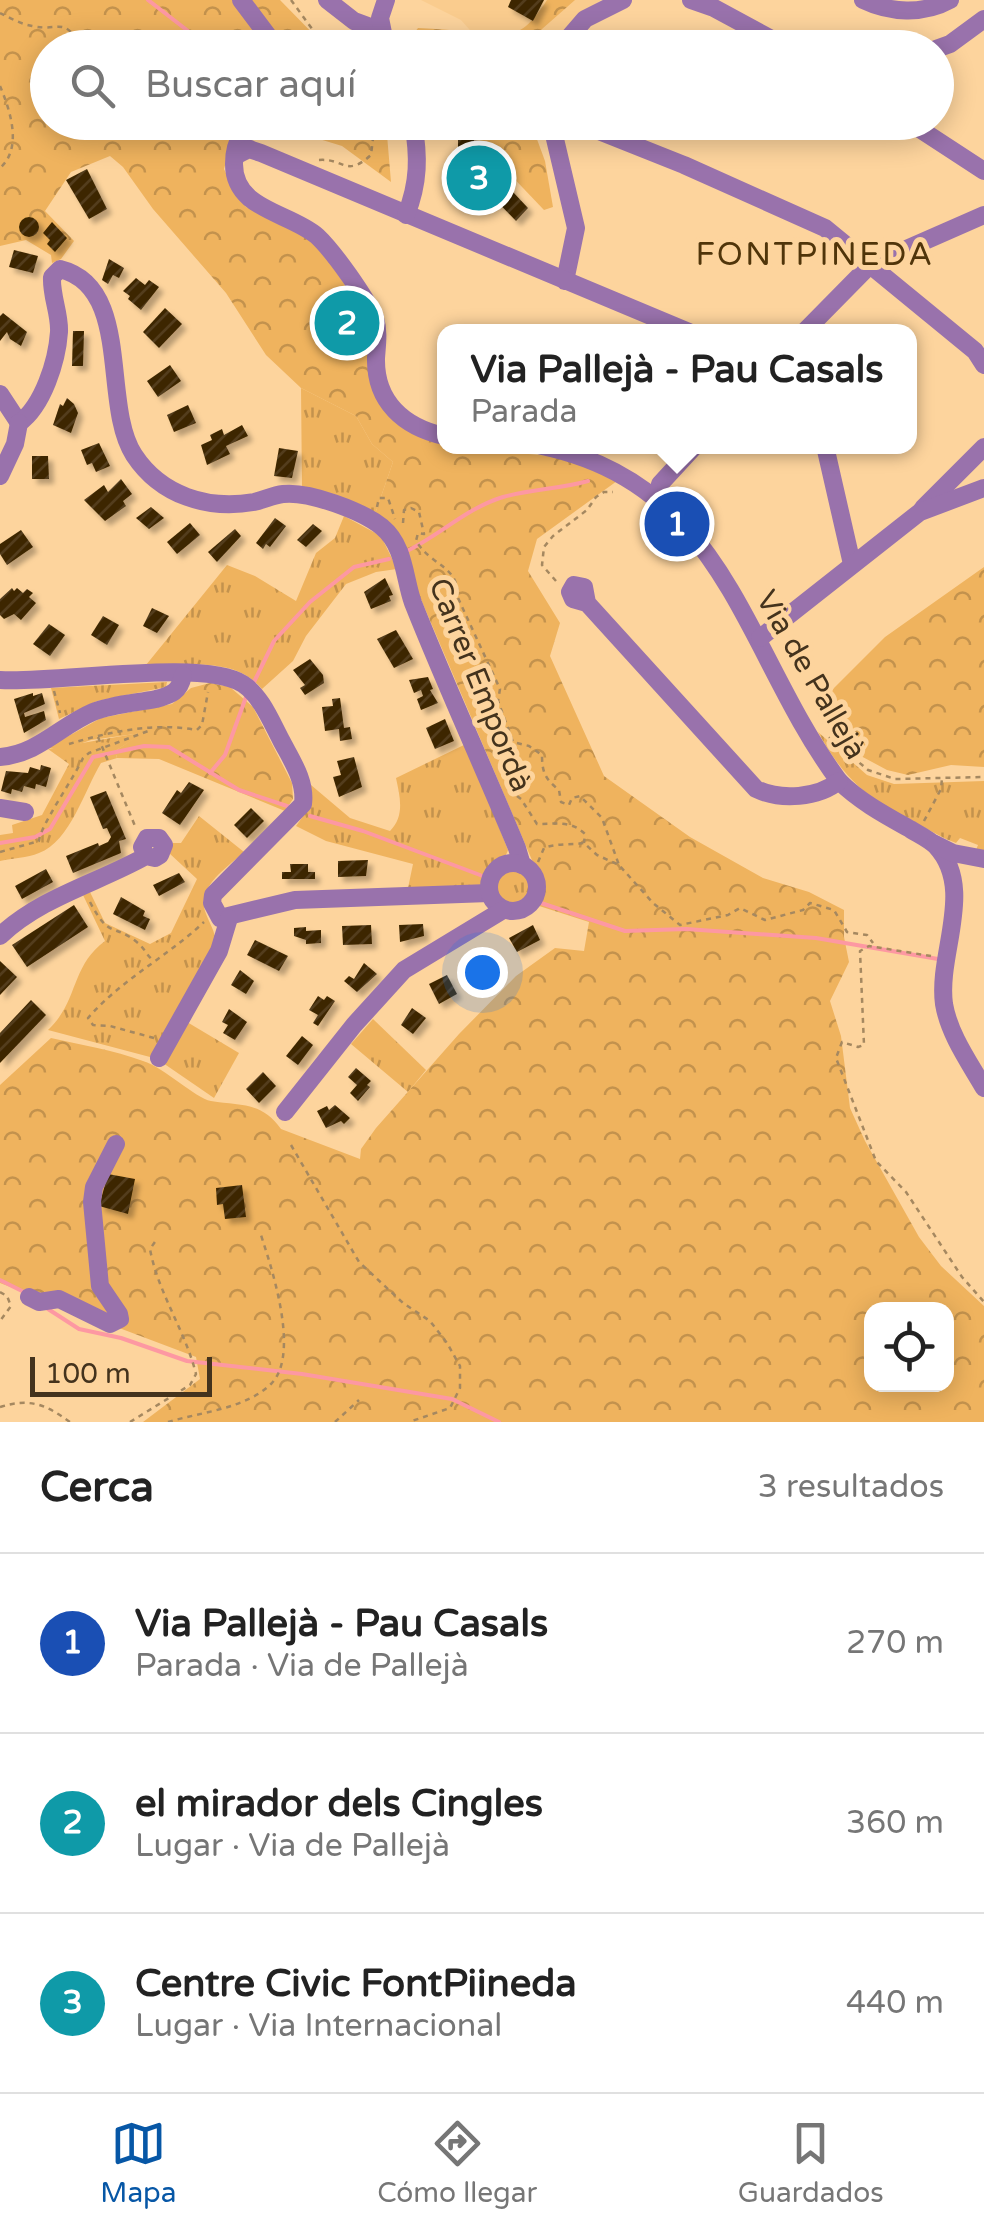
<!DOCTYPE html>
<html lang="es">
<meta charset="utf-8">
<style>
body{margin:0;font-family:"Varela Round",sans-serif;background:#f6f6f6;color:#222}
.controls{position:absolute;right:30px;bottom:30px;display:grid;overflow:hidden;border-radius:20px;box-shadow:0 5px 25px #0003}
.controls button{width:90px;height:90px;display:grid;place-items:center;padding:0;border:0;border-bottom:2px solid #e0e0e0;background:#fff;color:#222;font:50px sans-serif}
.scale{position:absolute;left:30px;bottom:25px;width:182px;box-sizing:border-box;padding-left:10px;border:5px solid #44331d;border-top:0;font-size:28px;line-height:35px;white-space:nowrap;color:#44331d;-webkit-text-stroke:8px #fdd49d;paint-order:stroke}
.you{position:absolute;left:482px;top:972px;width:35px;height:35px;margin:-25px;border:8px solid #fff;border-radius:50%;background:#1a73e8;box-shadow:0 0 0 15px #1a73e833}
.badge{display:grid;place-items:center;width:65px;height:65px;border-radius:50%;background:#0757a6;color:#fff;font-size:32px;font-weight:700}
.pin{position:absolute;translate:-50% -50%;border:5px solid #fff;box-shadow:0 2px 10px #0006}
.popup{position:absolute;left:437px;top:324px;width:480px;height:130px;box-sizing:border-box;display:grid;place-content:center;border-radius:20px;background:#fff;filter:drop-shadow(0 2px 8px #0005);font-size:32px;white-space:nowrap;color:#767676}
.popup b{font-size:38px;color:#222}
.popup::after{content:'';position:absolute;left:50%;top:100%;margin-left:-20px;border:20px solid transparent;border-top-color:#fff}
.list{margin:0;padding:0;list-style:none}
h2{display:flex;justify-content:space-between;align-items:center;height:130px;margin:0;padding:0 40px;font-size:42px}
h2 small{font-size:32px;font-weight:400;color:#767676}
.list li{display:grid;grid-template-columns:65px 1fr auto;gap:30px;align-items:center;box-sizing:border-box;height:180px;padding:0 40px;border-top:2px solid #e0e0e0}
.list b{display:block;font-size:38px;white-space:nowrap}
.list p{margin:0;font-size:32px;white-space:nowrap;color:#767676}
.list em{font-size:32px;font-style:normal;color:#767676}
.icon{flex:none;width:55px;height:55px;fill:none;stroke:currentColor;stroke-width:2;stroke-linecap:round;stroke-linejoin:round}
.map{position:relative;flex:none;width:984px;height:1422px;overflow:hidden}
.search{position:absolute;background:#fff;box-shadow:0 5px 25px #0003;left:30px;right:30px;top:30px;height:110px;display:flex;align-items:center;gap:25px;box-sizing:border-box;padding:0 35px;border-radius:55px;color:#767676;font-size:38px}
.sheet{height:670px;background:#fff}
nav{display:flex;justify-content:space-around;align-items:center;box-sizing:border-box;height:140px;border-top:2px solid #e0e0e0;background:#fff;font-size:28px;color:#767676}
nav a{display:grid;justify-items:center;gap:5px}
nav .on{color:#0757a6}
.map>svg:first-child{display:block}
.built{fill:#facc8e}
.grass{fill:url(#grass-tufts)}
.forest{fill:url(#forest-crowns);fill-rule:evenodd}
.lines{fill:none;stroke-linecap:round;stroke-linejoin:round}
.stream{stroke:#fd98a2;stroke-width:4}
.building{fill:url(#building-hatch);filter:url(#shadow)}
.path{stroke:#a58860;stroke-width:2.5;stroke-dasharray:5 5;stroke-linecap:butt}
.minor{stroke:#9972ac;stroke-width:18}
.labels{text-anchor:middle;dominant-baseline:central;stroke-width:10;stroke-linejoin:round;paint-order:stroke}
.street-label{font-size:30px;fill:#44331d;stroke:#fdd49d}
.neighbourhood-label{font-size:32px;letter-spacing:2.5px;fill:#50350a;stroke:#fdd49d}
</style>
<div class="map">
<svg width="984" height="1422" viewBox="0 0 984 1422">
<defs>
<pattern id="grass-tufts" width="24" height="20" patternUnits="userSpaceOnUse" patternTransform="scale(2.5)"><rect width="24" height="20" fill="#efb35e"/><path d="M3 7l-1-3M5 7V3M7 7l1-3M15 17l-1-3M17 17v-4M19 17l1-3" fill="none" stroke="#c3924d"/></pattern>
<pattern id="forest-crowns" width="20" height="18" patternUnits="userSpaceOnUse" patternTransform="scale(2.5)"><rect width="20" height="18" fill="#efb35e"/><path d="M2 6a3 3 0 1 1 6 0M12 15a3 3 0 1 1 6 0" fill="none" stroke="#c3924d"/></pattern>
<pattern id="building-hatch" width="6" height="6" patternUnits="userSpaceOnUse" patternTransform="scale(2.5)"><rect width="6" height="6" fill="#3e2702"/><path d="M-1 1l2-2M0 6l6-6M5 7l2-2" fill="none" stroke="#533e1e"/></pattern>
<filter id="shadow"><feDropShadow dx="5" dy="5" stdDeviation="2.5" flood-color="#0004"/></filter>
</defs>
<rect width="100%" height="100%" fill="#fdd49d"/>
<path class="built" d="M421 0H601L569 24 551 48 499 47 477 38 461 20Z"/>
<g class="grass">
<path d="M301 388 356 416 372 444 393 462 375 514 302 489Z"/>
<path d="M344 516 381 536 397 569 376 572 346 584 306 636 293 661 262 689C234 655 184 667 146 665L227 565 255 576 296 601 316 553 335 538Z"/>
<path d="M167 682 166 687 97 701 59 719 51 688Z"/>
<path d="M145 732 115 751 117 758 101 763C85 789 70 842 39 853 27 858 13 858 0 861V835L13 833 12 825 42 815 69 764 48 749Z"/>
<path d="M818 732 867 775 894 784 984 781V851L976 850 978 845 960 838 956 843 946 839C883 805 854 797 818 732Z"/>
<path d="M466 744 508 850C506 859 487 878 480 885L408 888 413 864 326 841 296 826 309 808 311 785 350 818 390 831C405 816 400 797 396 778Z"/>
<path d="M199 816 244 852C228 867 197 886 205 911 209 923 215 930 216 943L150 1057 48 1030C79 1001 70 967 105 941L83 895 90 892 105 923 150 944 171 933 197 879 169 853V843H181Z"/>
<circle cx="513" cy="888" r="19"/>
<path d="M373 1019 426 1070 408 1092 351 1044Z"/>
<path d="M187 1022 239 1053 214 1098 163 1063Z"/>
</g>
<g class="forest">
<path d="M0 0H280L326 47 48 48V122L255 123 234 135 224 169 233 188 246 207 312 232 376 335 371 386 382 406 400 425 444 446 550 456 574 462 617 481 537 539 528 571 560 623 550 656 604 776 690 837 763 878 809 892 844 910V937L849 962 830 1001 841 1036 850 1108 865 1141 919 1237 941 1266 984 1306V1422H143L200 1379 196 1357 0 1283V1085L51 1038C81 1045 114 1050 143 1061 165 1068 195 1098 211 1101 240 1106 261 1101 281 1129L360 1159 361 1149 376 1128 459 1034 516 976 555 948 584 951 589 922 536 905 541 895 540 879 420 597 375 514 393 462 372 444 356 416 301 388 266 355 226 293 153 209 123 167 110 156 71 172 45 211 74 241 61 259 52 263 51 255 26 240 0 246ZM872 1310H946V1384H872Z"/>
<path d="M547 0H575L542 29 529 47H411V37L418 28C437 29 456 30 474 33 514 39 525 34 547 0Z"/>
<path d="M267 123H386L391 182 342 146Z"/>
<path d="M461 123H531L545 161 553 207 544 210Z"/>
<path d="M984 567V767L951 765 908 775 887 770 859 755 834 734 827 721 825 705 831 691 885 637Z"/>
<path d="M210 683 230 687 253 707 292 783 293 799 285 811 159 759 117 758 115 751 142 733 91 740 68 748H47L101 718 172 704 191 688Z"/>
</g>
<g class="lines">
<g class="stream">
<path d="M148 0 210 48"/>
<path d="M407 551C440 535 467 508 503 497 531 489 560 489 588 481"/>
<path d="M253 684 274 641 310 602 354 567 389 559"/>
<path d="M210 773 225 755 246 697"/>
<path d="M310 816 363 831 488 878"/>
<path d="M0 843 35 837 50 829 93 757 144 746 169 747 239 790 290 807"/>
<path d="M541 903 625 931 686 929 816 938 938 959"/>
<path d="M0 1280 24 1292"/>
<path d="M48 1309 79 1329 121 1338 187 1361 302 1374 452 1399 499 1422"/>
</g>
</g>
<g class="building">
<path d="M511 0H544L533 21 508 7Z"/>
<path d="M458 123 474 125V168L483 160 528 208 516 221 485 189 468 188 466 204 458 206Z"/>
<path d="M87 169 107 209 89 219 66 180Z"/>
<circle cx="29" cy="227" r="10"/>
<path d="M52 222 67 238 55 252 47 244 50 240 43 233Z"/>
<path d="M14 250 38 256 33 273 9 267Z"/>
<path d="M109 259 124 268 119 278 113 275 108 284 102 280Z"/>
<path d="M136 278 145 285 149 280 159 287 141 310 128 299 130 296 123 291Z"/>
<path d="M165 308 182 324 159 348 143 332Z"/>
<path d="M3 313 27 332 21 346 10 339 7 332 0 341V316Z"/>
<path d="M73 331H84L83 366H72Z"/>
<path d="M170 365 181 381 158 397 147 381Z"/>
<path d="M67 398 74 404 78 413 71 433 53 425 60 404 63 406Z"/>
<path d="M188 405 196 423 174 432 167 415Z"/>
<path d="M242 425 248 436 226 446 230 454 207 465 201 445 212 440 210 435 222 429 224 435Z"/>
<path d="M99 443 110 466 96 472 92 463 87 465 81 450Z"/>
<path d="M279 448 298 451 292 478 274 476Z"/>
<path d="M32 456H48L49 479H32Z"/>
<path d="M121 479 132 494 123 501 126 506 105 521 84 500 104 485 108 492Z"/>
<path d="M151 507 164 518 149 529 136 518Z"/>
<path d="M275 518 286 526 270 547 266 544 263 549 256 543Z"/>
<path d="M190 523 200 535 177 554 167 542Z"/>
<path d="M313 524 322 531 306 547 297 540Z"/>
<path d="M235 529 241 536 217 562 208 552Z"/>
<path d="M21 530 33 547 7 565 0 554V544Z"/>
<path d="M385 578 393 595 389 596 391 601 371 609 364 592Z"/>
<path d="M12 588 14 591 17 588 23 593 27 589 33 593 29 597 36 603 21 620 14 614 4 619 0 615V599Z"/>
<path d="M152 608 169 616 157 633 143 626Z"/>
<path d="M103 616 119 625 107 645 91 635Z"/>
<path d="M49 624 65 635 50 656 33 644Z"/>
<path d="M396 630 413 659 394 668 377 639Z"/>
<path d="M310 659 323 675 324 683 305 695 300 688 305 685 293 670Z"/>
<path d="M428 677 433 689 430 690 438 703 421 710 417 699 423 696 421 690 414 693 409 680Z"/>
<path d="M33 693V696L42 693 45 704 24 713 25 717 44 711 46 720 24 733 14 699Z"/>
<path d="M340 698 344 728 350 727 352 739 340 741 339 729 325 731 322 707 333 706 332 699Z"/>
<path d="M445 719 454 741 435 749 426 728Z"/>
<path d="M354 757 362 787 339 797 333 777 341 775 337 761Z"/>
<path d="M41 765 51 768 46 787 36 784 35 789 24 786 22 792 12 789 11 794 1 791 6 771 28 773 30 767 40 770Z"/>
<path d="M189 782 204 790 180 825 162 813 177 790 181 793Z"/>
<path d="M106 791 126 839 119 841 121 853 73 873 66 856 98 843 99 846 108 842 111 837 107 828 103 829 90 797Z"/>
<path d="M251 808 264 821 247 838 234 825Z"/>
<path d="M368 860 366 876 338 877V861Z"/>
<path d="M290 864H308V872H315V879H282V872H291Z"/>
<path d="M46 869 53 882 22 899 15 886Z"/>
<path d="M179 873 185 882 159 896 153 885Z"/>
<path d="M121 897 145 911 143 916 150 919 145 930 113 914Z"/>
<path d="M74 905 88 927 27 967 12 945Z"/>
<path d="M423 924 424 936 400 942 399 925Z"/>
<path d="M371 925 372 944 343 945 342 926Z"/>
<path d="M533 925 540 940 517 952 509 938Z"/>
<path d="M306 927V931L321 930V943L306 944V940L294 936V928Z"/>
<path d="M255 940 288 956 279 971 247 955Z"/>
<path d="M492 951 499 965 476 978 468 964Z"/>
<path d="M0 961 17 977 0 995Z"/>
<path d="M364 963 377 974 357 992 344 981 349 976 354 979Z"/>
<path d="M240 970 254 981 246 994 231 985Z"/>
<path d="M447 975 457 994 439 1004 429 984Z"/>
<path d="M318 996 324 1000 327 996 335 1001 318 1026 313 1023 318 1015 309 1010Z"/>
<path d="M31 1000 46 1015 0 1063V1033Z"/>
<path d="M412 1008 426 1018 413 1034 401 1025Z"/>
<path d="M229 1009 247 1022 235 1040 223 1033 228 1025 222 1022Z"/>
<path d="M302 1036 313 1045 298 1065 286 1056Z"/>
<path d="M356 1068 371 1081 367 1085 370 1087 358 1101 350 1093 357 1085 348 1077Z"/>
<path d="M263 1072 276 1086 259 1103 246 1089Z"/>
<path d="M335 1105 350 1118 344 1124 341 1121 326 1128 317 1111 327 1106 329 1110Z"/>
<path d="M108 1174 135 1179 128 1214 99 1206Z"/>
<path d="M242 1185 246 1217 225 1219 223 1204 217 1205 216 1188Z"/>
</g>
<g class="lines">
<g class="path">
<path d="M291 0 326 48"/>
<path d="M0 13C10 18 21 24 32 26 59 32 65 15 81 48"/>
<path d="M0 86C10 110 23 148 0 168"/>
<path d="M319 160C345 158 345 178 371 155L375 122"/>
<path d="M377 507 379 498H388L395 519"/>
<path d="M403 523 404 510 411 508 419 512 424 534 418 533 416 541C433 568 458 564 458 598L500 689 498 701 513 742 529 746 542 755C542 772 545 779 559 790L561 802 569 805 572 798 580 796 602 818 619 865"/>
<path d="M556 581 542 565 544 547 553 536 587 510 596 497 604 492H613"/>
<path d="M54 691 60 713"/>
<path d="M98 737 135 826"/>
<path d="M829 737 868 770 895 779 984 777"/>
<path d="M69 744C108 732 155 722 197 730L202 725 208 692"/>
<path d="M509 790 521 799 537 824C555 824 571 820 585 834L584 843"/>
<path d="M924 821 941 789 942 778"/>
<path d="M0 852 39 841C40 826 74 778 83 758L89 753 151 730"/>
<path d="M538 862 544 848C556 843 571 845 584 843L597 855 619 865 653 903 680 925 728 915 740 908 765 920 803 910 810 903 834 910 847 932 867 935 873 943"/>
<path d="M90 902C110 940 112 922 138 943 145 949 147 956 154 961"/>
<path d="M931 956 869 946 860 951 864 1045 858 1047 842 1042 836 1058 876 1161 906 1192 962 1277 984 1302"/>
<path d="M154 1038 110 1026 93 1025 88 1018C122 979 167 957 204 922"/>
<path d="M291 1145 359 1262 403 1303 430 1321 447 1343 460 1366V1388L450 1408 409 1422"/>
<path d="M0 1292 7 1296 11 1306 0 1321"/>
<path d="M0 1407C30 1398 45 1404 70 1422"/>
<path d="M130 1422 190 1385 196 1374C185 1330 158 1293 150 1249L157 1239"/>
<path d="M168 1422C201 1412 245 1409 271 1384 301 1354 271 1266 260 1232"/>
<path d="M335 1422 359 1400"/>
</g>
<g class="minor">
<path d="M241 0 277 48"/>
<path d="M327 0 354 21 381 31"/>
<path d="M691 0 714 8 788 48"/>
<path d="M863 0C890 13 923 15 950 0"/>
<path d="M386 48 380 18 386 0"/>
<path d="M560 48 585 19 623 0"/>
<path d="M936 49 950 44 984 19"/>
<path d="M310 122C290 134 267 123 242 135 236 143 234 154 234 164 234 210 289 212 317 236 334 252 365 296 375 318 379 332 377 344 376 358 375 402 404 427 444 436"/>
<path d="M551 122 576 228 565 281"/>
<path d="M576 122 684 165 825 228 975 351 984 365"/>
<path d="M909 122 984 171"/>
<path d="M235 156 249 149 261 153 689 332"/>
<path d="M406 215C419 183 419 156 413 122"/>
<path d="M804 332 870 265 984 215"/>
<path d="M0 394 19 423"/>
<path d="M19 423C43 406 57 361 59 332 60 314 51 296 52 277L60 269C133 287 101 404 134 455 161 496 208 510 254 502 264 500 273 495 283 494 309 491 362 511 382 527 405 546 404 578 413 603 446 686 483 766 517 848L522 865"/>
<path d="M542 446C727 485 743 651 839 781 859 801 885 815 910 829 918 834 929 839 936 846 976 889 937 953 944 1004 949 1034 969 1062 984 1088"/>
<path d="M825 446 852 564"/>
<path d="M0 476 15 444 19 423"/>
<path d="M658 499 660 484 695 446"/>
<path d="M923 508 984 447"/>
<path d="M587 603 584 587 574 585 570 592 573 599 587 603 756 789C781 801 818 798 839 781"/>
<path d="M760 638 920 512 984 488"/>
<path d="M0 680C54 684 203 658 243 684 261 696 271 721 281 740 292 761 306 781 303 804L213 895 212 903 220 918 295 900 489 893"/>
<path d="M0 757C38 754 60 726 93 712 113 704 135 703 156 699 171 695 180 692 183 675"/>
<path d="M0 808 25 812"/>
<path d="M935 844 953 853 984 859"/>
<circle cx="513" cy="887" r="24"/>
<path d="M0 936C41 897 98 883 146 856L155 858 160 855 164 845 159 838H147L142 847 146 856"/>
<path d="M159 1058 219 951 229 918"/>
<path d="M285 1112 354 1025 404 970 503 910"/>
<path d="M29 1297 39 1302 59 1299 110 1324 120 1319 119 1314 100 1286 92 1202 94 1187 116 1144"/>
</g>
</g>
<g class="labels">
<g class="street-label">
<text transform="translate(811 675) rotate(60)">Via de Pallejà</text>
<text transform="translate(480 685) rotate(68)">Carrer Empordà</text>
</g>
<g class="neighbourhood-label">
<text x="815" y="255">FONTPINEDA</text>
</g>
</g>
</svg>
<div class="controls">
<button><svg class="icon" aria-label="locate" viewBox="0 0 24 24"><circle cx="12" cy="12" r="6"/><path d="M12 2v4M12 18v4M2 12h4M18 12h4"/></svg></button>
</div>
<div class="scale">100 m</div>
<div class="you"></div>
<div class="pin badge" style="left:677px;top:524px;background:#1a4fb4">1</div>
<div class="popup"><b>Via Pallejà - Pau Casals</b>Parada</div>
<div class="pin badge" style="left:347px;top:323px;background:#0f9aa8">2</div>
<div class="pin badge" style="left:479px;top:178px;background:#0f9aa8">3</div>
<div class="search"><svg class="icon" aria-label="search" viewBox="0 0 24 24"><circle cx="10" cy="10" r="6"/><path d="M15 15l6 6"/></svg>Buscar aquí</div>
</div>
<section class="sheet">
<h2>Cerca<small>3 resultados</small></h2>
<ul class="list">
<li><span class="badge" style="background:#1a4fb4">1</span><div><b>Via Pallejà - Pau Casals</b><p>Parada · Via de Pallejà</p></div><em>270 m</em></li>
<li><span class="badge" style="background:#0f9aa8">2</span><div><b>el mirador dels Cingles</b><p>Lugar · Via de Pallejà</p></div><em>360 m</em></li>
<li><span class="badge" style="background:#0f9aa8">3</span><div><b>Centre Civic FontPiineda</b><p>Lugar · Via Internacional</p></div><em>440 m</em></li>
</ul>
</section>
<nav>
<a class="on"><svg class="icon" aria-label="map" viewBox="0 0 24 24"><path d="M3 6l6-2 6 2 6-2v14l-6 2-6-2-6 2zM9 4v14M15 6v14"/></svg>Mapa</a>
<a><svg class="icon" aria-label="directions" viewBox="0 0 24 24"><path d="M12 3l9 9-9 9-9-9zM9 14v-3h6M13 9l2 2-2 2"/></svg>Cómo llegar</a>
<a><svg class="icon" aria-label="saved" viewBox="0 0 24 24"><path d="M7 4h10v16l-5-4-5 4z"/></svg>Guardados</a>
</nav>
